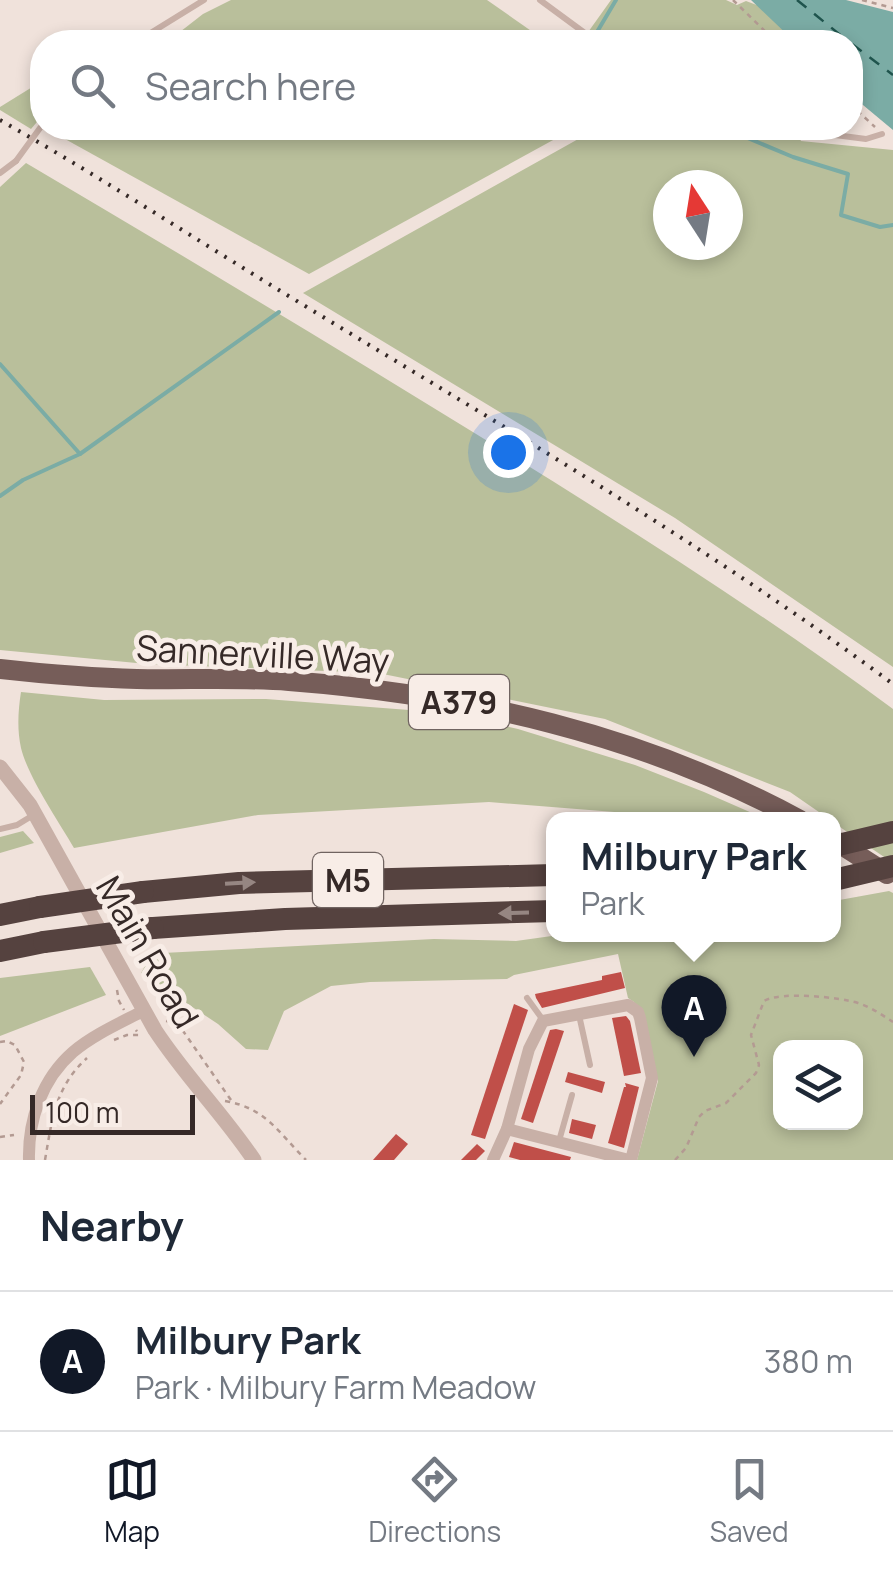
<!DOCTYPE html>
<meta charset="utf-8">
<style>
body{margin:0;font-family:Manrope,sans-serif;background:#f6f6f7;color:#1f2937}
.controls{position:absolute;right:30px;bottom:30px;display:grid;overflow:hidden;border-radius:20px;box-shadow:0 5px 15px #0003}
.controls button{width:90px;height:90px;display:grid;place-items:center;padding:0;border:0;border-bottom:2px solid #e0e1e3;background:#fff;color:#1f2937;font:50px sans-serif}
.compass{position:absolute;left:653px;top:170px;width:90px;height:90px;border-radius:50%;background:#fff;box-shadow:0 5px 15px #0003;rotate:348deg}
.scale{position:absolute;left:30px;bottom:25px;width:165px;box-sizing:border-box;padding-left:10px;border:5px solid #352927;border-top:0;font-size:28px;line-height:35px;white-space:nowrap;color:#352927;-webkit-text-stroke:8px #f8ede7;paint-order:stroke}
.you{position:absolute;left:508px;top:452px;width:35px;height:35px;margin:-25px;border:8px solid #fff;border-radius:50%;background:#1a73e8;box-shadow:0 0 0 15px #1a73e833}
.badge{display:grid;place-items:center;width:65px;height:65px;border-radius:50%;background:#111827;color:#fff;font-size:32px;font-weight:700}
.pin{position:absolute;translate:-50% -82px;filter:drop-shadow(0 2px 5px #0008)}
.pin::after{content:'';position:absolute;top:52px;width:35px;height:30px;background:inherit;clip-path:polygon(0 0,100% 0,50% 100%)}
.popup{position:absolute;left:546px;top:812px;width:295px;height:130px;box-sizing:border-box;display:grid;place-content:center;border-radius:20px;background:#fff;filter:drop-shadow(0 2px 8px #0005);font-size:32px;white-space:nowrap;color:#747a83}
.popup b{font-size:38px;color:#1f2937}
.popup::after{content:'';position:absolute;left:50%;top:100%;margin-left:-20px;border:20px solid transparent;border-top-color:#fff}
.list{margin:0;padding:0;list-style:none}
h2{display:flex;justify-content:space-between;align-items:center;height:130px;margin:0;padding:0 40px;font-size:42px}
h2 small{font-size:32px;font-weight:400;color:#747a83}
.list li{display:grid;grid-template-columns:65px 1fr auto;gap:30px;align-items:center;box-sizing:border-box;height:140px;padding:0 40px;border-top:2px solid #e0e1e3}
.list b{display:block;font-size:38px;white-space:nowrap}
.list p{margin:0;font-size:32px;white-space:nowrap;color:#747a83}
.list em{font-size:32px;font-style:normal;color:#747a83}
.icon{flex:none;width:55px;height:55px;fill:none;stroke:currentColor;stroke-width:2;stroke-linecap:round;stroke-linejoin:round}
.map{position:relative;flex:none;width:893px;height:1160px;overflow:hidden}
.search{position:absolute;background:#fff;box-shadow:0 5px 15px #0003;left:30px;right:30px;top:30px;height:110px;display:flex;align-items:center;gap:25px;box-sizing:border-box;padding:0 35px;border-radius:40px;color:#747a83;font-size:38px}
.sheet{height:270px;background:#fff}
nav{display:flex;justify-content:space-around;align-items:center;box-sizing:border-box;height:140px;border-top:2px solid #e0e1e3;background:#fff;font-size:28px;color:#747a83}
nav a{display:grid;justify-items:center;gap:5px}
nav .on{color:#111827}
.map>svg:first-child{display:block}
.green{fill:#b9bf9b;fill-rule:evenodd}
.water{fill:#7baca5}
.lines{fill:none;stroke-linecap:round;stroke-linejoin:round}
.stream{stroke:#7baca5;stroke-width:4}
.ferry{stroke:#1f544d;stroke-width:2.5;stroke-dasharray:12 10;stroke-linecap:butt}
.building{fill:#c04f49}
.path{stroke:#b39a92;stroke-width:2.5;stroke-dasharray:5 5;stroke-linecap:butt}
.service{stroke:#c8b0a7;stroke-width:6}
.minor{stroke:#c8b0a7;stroke-width:12}
.tertiary{stroke:#c8b0a7;stroke-width:15}
.primary{stroke:#765d59;stroke-width:20}
.motorway{stroke:#55423f;stroke-width:22}
.rail{stroke:#352927;stroke-width:4;stroke-dasharray:2.5 8;stroke-linecap:butt}
.service-bridge{stroke:#c8b0a7;stroke-width:6}
.motorway-bridge{stroke:#55423f;stroke-width:22}
.oneway{fill:#968682}
.labels{text-anchor:middle;dominant-baseline:central;stroke-width:10;stroke-linejoin:round;paint-order:stroke}
.shield{fill:#f8ede7;stroke:#706461;stroke-width:2.5}
.shield-label{font-size:32px;font-weight:bold;fill:#352927}
.street-label{font-size:35px;fill:#352927;stroke:#f8ede7}
</style>
<div class="map">
<svg width="893" height="1160" viewBox="0 0 893 1160">
<rect width="100%" height="100%" fill="#f0e2db"/>
<g class="green">
<path d="M231 0H487L547 42H167L203 14Z"/>
<path d="M611 0H726L737 5 746 1 770 10 798 42H581Z"/>
<path d="M42 81V116L31 129 0 110V107Z"/>
<path d="M66 128H575L309 274 65 139Z"/>
<path d="M598 128H716L755 142 724 128H795L801 141 893 150V667L675 518 303 293ZM668 185H728V245H668Z"/>
<path d="M26 163C179 253 330 344 481 437 621 523 760 611 893 709V863L834 823V820L829 819 790 792 605 719 378 673 147 664 0 650V187Z"/>
<path d="M21 692 104 700 266 699 448 713 518 729 635 765 704 792 766 819H686L677 817 489 802 258 815 74 848C59 822 28 777 21 748 17 730 18 711 21 692Z"/>
<path d="M23 831 34 843 0 853V837Z"/>
<path d="M889 891 893 893V1160H637L658 1081 634 1002 628 998 618 954 514 975 507 979 370 982 331 986 284 1011 268 1050 246 1049 218 1024 141 973 148 961 163 953 434 939 516 941 566 934H834V901ZM780 1048H856V1122H780Z"/>
<path d="M90 967 106 995 0 1036V978Z"/>
</g>
<path class="water" d="M751 0H846L893 12V130L851 95 850 42H795Z"/>
<g class="lines">
<g class="stream">
<path d="M591 42 616 0"/>
<path d="M724 128 793 157 848 174 841 215 880 227 893 225"/>
<path d="M0 364 80 454"/>
<path d="M0 496 23 480 80 454 279 312"/>
</g>
<g class="ferry">
<path d="M797 0 849 42"/>
<path d="M852 44 893 75"/>
</g>
</g>
<g class="building">
<path d="M621 972 625 988 542 1008 536 998 535 994 602 980V976Z"/>
<path d="M514 1004 528 1010 485 1139 471 1135Z"/>
<path d="M626 1016 630 1021 641 1073 624 1076 612 1018Z"/>
<path d="M556 1029 564 1031 533 1123 521 1119 550 1030Z"/>
<path d="M568 1072 605 1082 602 1093 565 1082Z"/>
<path d="M625 1083 639 1087 624 1148 608 1143 624 1087H626Z"/>
<path d="M572 1119 596 1125 592 1139 569 1133Z"/>
<path d="M396 1134 408 1144 394 1160H373Z"/>
<path d="M514 1142 571 1157 570 1160H520L509 1157Z"/>
<path d="M477 1144 485 1151 476 1160H461Z"/>
</g>
<g class="lines">
<g class="path">
<path d="M733 0 776 42"/>
<path d="M862 0 893 8"/>
<path d="M850 104 875 127"/>
<path d="M117 990 119 1001 124 1010"/>
<path d="M166 1021 174 1022 181 1028 233 1103"/>
<path d="M114 1040 127 1035H139L136 1030"/>
<path d="M0 1042 7 1041 15 1045 24 1062 21 1075 0 1104"/>
<path d="M225 1101C266 1108 278 1132 306 1160"/>
<path d="M0 1137 14 1135"/>
<path d="M45 1160C52 1120 55 1087 87 1058"/>
<path d="M675 1160 686 1148 699 1117 705 1111 726 1103 756 1073 759 1065 751 1035 764 1001C781 991 838 997 858 1003 871 1007 882 1015 893 1022"/>
</g>
<g class="service">
<path d="M540 0 597 42"/>
<path d="M136 42 204 0"/>
<path d="M781 128 866 139 882 134"/>
<path d="M0 173 16 161"/>
<path d="M0 829 17 825 35 814"/>
<path d="M527 998 543 1020"/>
<path d="M579 1015 590 1065"/>
<path d="M559 1141 572 1095"/>
</g>
<g class="minor">
<path d="M507 1129 629 1160"/>
<path d="M29 1160C28 1120 42 1079 73 1052 93 1035 120 1023 143 1011"/>
<path d="M493 1160 507 1129 529 1049 543 1021 628 1005 638 1012 640 1018 652 1078 631 1160"/>
</g>
<path class="tertiary" d="M0 767 30 805 155 1030C185 1076 224 1115 254 1160"/>
<g class="primary">
<path d="M0 669C46 674 91 678 137 679 187 680 239 677 289 681 469 695 641 734 800 820"/>
<path d="M834 840 887 874"/>
</g>
<g class="motorway">
<path d="M143 892 239 883 554 875"/>
<path d="M0 915 40 907"/>
<path d="M153 928 285 919 554 911"/>
<path d="M0 951 44 942"/>
</g>
<path class="rail" d="M0 120C99 176 195 239 292 298 495 422 702 542 893 684"/>
<path class="service-bridge" d="M16 161 40 128"/>
<g class="motorway-bridge">
<path d="M834 846 893 832"/>
<path d="M834 880 893 866"/>
<path d="M40 907 143 892"/>
<path d="M44 942 153 928"/>
</g>
</g>
<defs><path id="oneway-solid" d="M-6-.8H1V-3.2L6.5 0L1 3.2V.8H-6Z" transform="scale(2.5)"/></defs>
<g class="oneway">
<use href="#oneway-solid" transform="translate(240 883) rotate(-3)"/>
<use href="#oneway-solid" transform="translate(514 913) rotate(178)"/>
</g>
<g class="labels">
<g class="shield">
<rect x="409" y="675" width="100" height="54" rx="8"/>
<rect x="313" y="853" width="70" height="54" rx="8"/>
</g>
<g class="shield-label">
<text x="459" y="702">A379</text>
<text x="348" y="880">M5</text>
</g>
<g class="street-label">
<text transform="translate(263 654) rotate(3)">Sannerville Way</text>
<text transform="translate(148 952) rotate(60)">Main Road</text>
</g>
</g>
</svg>
<div class="controls">
<button><svg class="icon" aria-label="layers" viewBox="0 0 24 24"><path d="M12 4l9 5-9 5-9-5zM3 14l9 5 9-5"/></svg></button>
</div>
<svg class="compass" viewBox="-18 -18 36 36"><path d="M0-13l5 13h-10z" fill="#e53935"/><path d="M0 13l5-13h-10z" fill="#747a83"/></svg>
<div class="scale">100 m</div>
<div class="you"></div>
<div class="pin badge" style="left:694px;top:1057px">A</div>
<div class="popup"><b>Milbury Park</b>Park</div>
<div class="search"><svg class="icon" aria-label="search" viewBox="0 0 24 24"><circle cx="10" cy="10" r="6"/><path d="M15 15l6 6"/></svg>Search here</div>
</div>
<section class="sheet">
<h2>Nearby<small></small></h2>
<ul class="list">
<li><span class="badge">A</span><div><b>Milbury Park</b><p>Park · Milbury Farm Meadow</p></div><em>380 m</em></li>
</ul>
</section>
<nav>
<a class="on"><svg class="icon" aria-label="map" viewBox="0 0 24 24"><path d="M3 6l6-2 6 2 6-2v14l-6 2-6-2-6 2zM9 4v14M15 6v14"/></svg>Map</a>
<a><svg class="icon" aria-label="directions" viewBox="0 0 24 24"><path d="M12 3l9 9-9 9-9-9zM9 14v-3h6M13 9l2 2-2 2"/></svg>Directions</a>
<a><svg class="icon" aria-label="saved" viewBox="0 0 24 24"><path d="M7 4h10v16l-5-4-5 4z"/></svg>Saved</a>
</nav>
